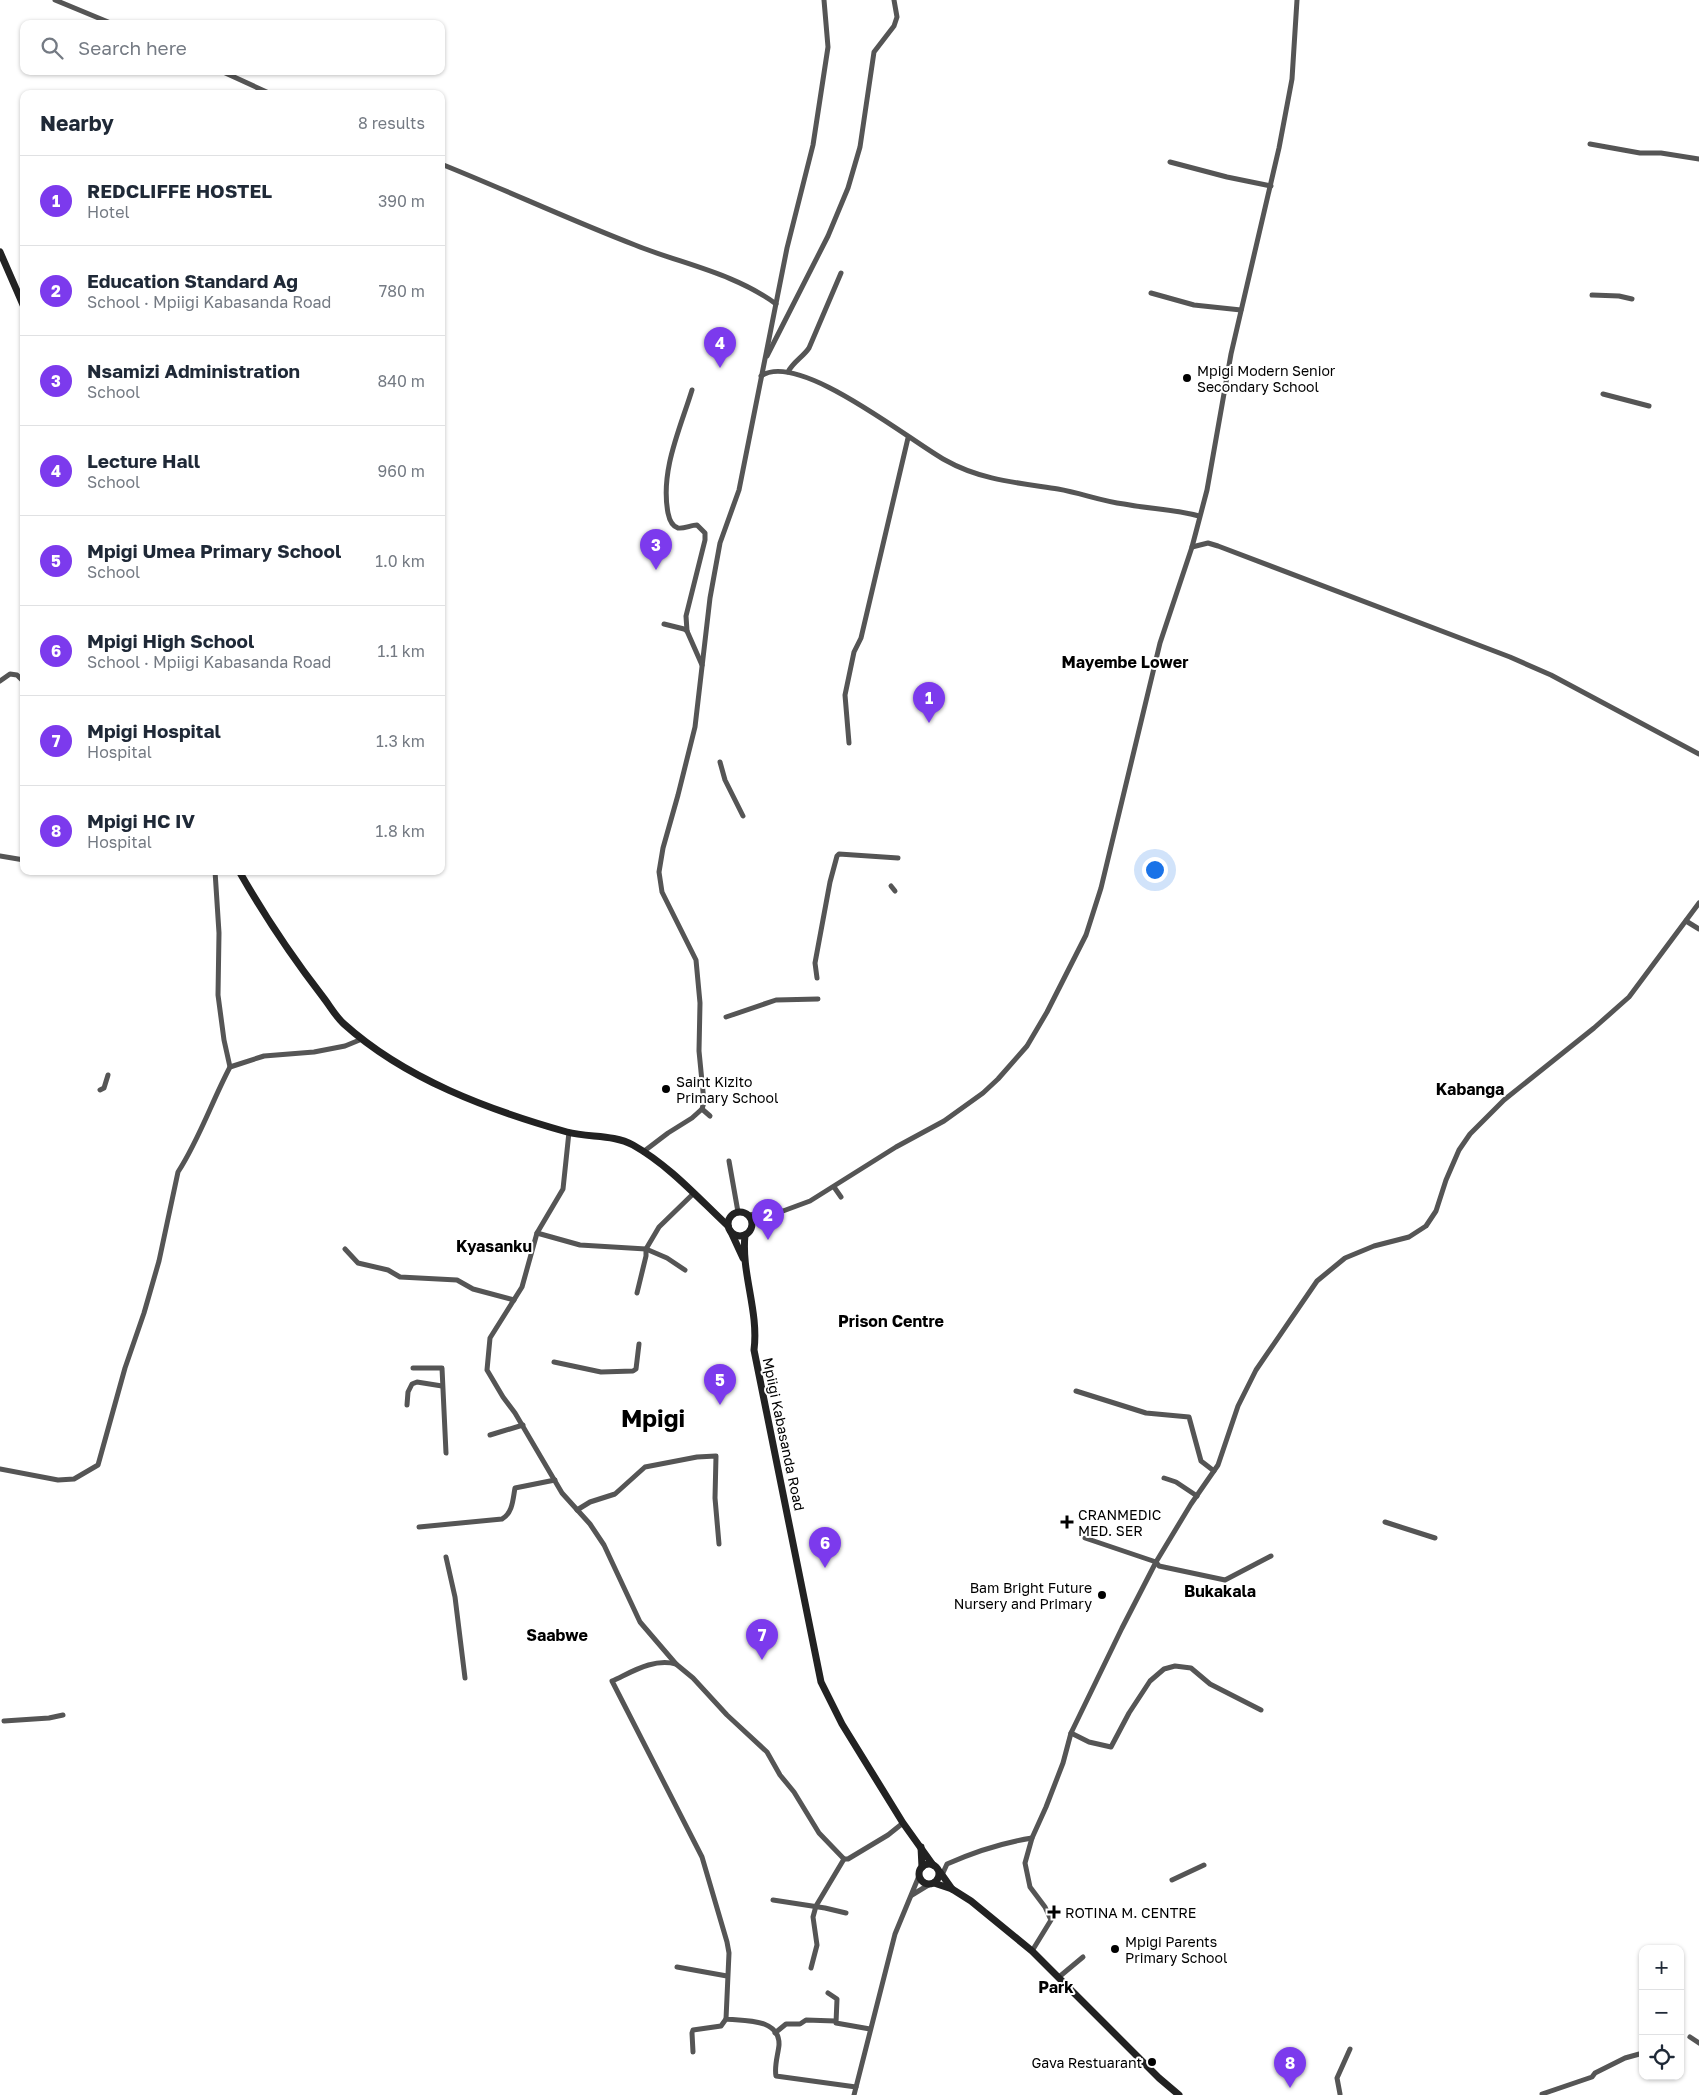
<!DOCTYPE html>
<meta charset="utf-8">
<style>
body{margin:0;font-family:"Golos Text",sans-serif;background:#f2f2f3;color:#1f2937}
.controls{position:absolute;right:15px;bottom:15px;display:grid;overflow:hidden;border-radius:10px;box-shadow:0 1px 4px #0004}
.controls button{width:45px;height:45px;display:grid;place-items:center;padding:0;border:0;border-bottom:1px solid #e0e1e3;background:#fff;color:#1f2937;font:25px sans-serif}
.you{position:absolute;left:1154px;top:869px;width:18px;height:18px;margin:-12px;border:4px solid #fff;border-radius:50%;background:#1a73e8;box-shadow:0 0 0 8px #1a73e833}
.badge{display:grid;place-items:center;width:32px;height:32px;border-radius:50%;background:#7c3aed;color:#fff;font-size:16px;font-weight:700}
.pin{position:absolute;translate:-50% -41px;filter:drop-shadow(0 1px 2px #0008)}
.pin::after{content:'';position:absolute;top:26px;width:18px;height:15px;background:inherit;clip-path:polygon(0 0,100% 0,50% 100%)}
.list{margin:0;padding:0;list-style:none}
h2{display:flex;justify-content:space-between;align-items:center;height:65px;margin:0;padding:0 20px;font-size:21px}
h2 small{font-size:16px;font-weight:400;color:#747a83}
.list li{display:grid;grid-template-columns:32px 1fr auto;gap:15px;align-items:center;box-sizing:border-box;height:90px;padding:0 20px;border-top:1px solid #e0e1e3}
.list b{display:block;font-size:19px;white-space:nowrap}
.list p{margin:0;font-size:16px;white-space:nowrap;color:#747a83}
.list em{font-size:16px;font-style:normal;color:#747a83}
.icon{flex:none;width:28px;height:28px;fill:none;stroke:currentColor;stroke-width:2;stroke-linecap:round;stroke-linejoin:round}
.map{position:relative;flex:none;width:1699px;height:2095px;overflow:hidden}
.search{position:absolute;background:#fff;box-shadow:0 1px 4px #0004;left:20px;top:20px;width:425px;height:55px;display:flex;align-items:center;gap:12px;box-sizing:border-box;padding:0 18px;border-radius:10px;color:#747a83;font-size:19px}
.panel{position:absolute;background:#fff;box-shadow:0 1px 4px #0004;left:20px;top:90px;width:425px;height:785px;border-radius:10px}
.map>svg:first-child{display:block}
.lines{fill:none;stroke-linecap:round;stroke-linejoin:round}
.minor{stroke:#555;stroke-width:5}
.secondary{stroke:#222;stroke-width:7}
.poi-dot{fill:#000;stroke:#fff;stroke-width:2}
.labels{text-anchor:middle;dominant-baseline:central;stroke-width:4;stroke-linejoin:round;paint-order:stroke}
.poi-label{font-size:14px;fill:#000;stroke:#fff;text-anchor:start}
.street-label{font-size:14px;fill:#000;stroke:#fff}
.quarter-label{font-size:16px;font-weight:bold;fill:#000;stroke:#fff}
.town-label{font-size:24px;font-weight:bold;fill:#000;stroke:#fff}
</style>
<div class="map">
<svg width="1699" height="2095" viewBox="0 0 1699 2095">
<rect width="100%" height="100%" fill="#fff"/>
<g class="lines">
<g class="minor">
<path d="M55 0 113 24"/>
<path d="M221 71 271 94"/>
<path d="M1590 144 1640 153H1661L1699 159"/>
<path d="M1170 162 1227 177 1271 186"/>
<path d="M441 164C506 190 570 220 635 245 682 264 734 273 776 304"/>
<path d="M1151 293 1194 305 1241 310"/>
<path d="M1592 295 1619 296 1632 299"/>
<path d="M767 356 828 236 848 188 860 147 874 52 894 26 897 17 894 0"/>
<path d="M788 372C793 362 803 357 809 348L841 273"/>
<path d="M761 376C798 350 909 440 945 460 980 480 1019 483 1058 489 1081 493 1101 501 1124 504 1149 509 1174 509 1199 516"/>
<path d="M1603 394 1649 406"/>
<path d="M1192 547 1208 543 1218 546 1510 657 1551 675 1699 754"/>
<path d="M664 624 684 629 687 631 702 665"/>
<path d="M687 631 686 616 705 540V533L697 525C691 525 684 529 678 528 671 526 669 518 668 513 660 471 680 429 692 390"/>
<path d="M0 681 10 674 17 675 24 682"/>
<path d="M849 743 845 695 854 652 861 638 908 438"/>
<path d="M720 762 725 780 743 816"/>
<path d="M0 856 24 860"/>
<path d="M215 871 219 933 218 995 224 1040 230 1067"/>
<path d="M891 886 895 891"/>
<path d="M1686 921 1699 929"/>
<path d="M817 978 815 963 830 882 837 856 839 854 898 858"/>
<path d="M726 1017 776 1000 818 999"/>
<path d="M100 1090 104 1088 108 1075"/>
<path d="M702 1109 710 1116"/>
<path d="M569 1132 563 1189 537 1233 522 1287 490 1338 487 1370 503 1397 515 1413 562 1493 590 1524 604 1545 640 1622 676 1664 693 1678 727 1715 767 1752 780 1775 794 1792 819 1833 844 1859H848L888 1835 903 1823"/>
<path d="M643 1152 668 1133 692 1118 702 1109 704 1102 699 1051 700 1003 696 960 662 892 659 872 663 848 678 795 695 727 710 598 720 543 739 490 787 248 813 145 828 47 824 0"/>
<path d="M729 1161 738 1212"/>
<path d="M834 1187 841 1197"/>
<path d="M748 1215 783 1211 810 1201 896 1147 944 1121 983 1093 998 1079 1027 1046 1047 1012 1086 935 1101 888 1160 643 1192 547 1207 490 1231 354 1279 148 1292 79 1297 0"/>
<path d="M752 1224 760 1214"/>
<path d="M537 1233 580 1245 646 1249 667 1258 685 1270"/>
<path d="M345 1249 358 1263 388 1270 400 1277 457 1280 473 1289 514 1300"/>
<path d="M637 1293 646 1256V1249L659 1227 694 1193"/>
<path d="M554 1362 601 1372 633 1371 636 1369 639 1344"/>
<path d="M413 1368H442L446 1453"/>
<path d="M1076 1391 1146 1413 1189 1417 1201 1461 1214 1471"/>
<path d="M407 1405 408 1392 412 1384 417 1382 442 1386"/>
<path d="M490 1435 523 1425"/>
<path d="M0 1469 58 1480 74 1479 98 1465 125 1368 144 1313 159 1261 178 1172C199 1140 212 1101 230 1067L264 1056 314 1052 345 1046 362 1039"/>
<path d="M1164 1478 1176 1482 1197 1496"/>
<path d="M577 1510 590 1502 615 1494 645 1467 697 1457 716 1456 715 1498 719 1544"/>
<path d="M1385 1522 1435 1538"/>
<path d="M419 1527 502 1519C513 1513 513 1498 515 1488L555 1480"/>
<path d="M1085 1538 1156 1562 1159 1566 1225 1580 1271 1556"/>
<path d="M446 1557 455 1597 465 1678"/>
<path d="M676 1664C653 1658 632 1672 612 1681L702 1857 727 1942 729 1953 726 2019C744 2021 780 2018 779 2045 778 2055 774 2066 776 2076L856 2087"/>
<path d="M4 1721 49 1718 63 1715"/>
<path d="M1071 1733 1089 1742 1111 1747 1129 1713 1150 1681 1164 1669 1175 1666 1191 1668 1210 1684 1261 1710"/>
<path d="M942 1875 947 1864C974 1852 1001 1843 1032 1838"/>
<path d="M1172 1880 1204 1865"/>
<path d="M912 1895 930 1884"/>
<path d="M773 1900 825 1908 846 1913"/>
<path d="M1032 1951 1051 1920 1045 1907 1030 1887 1025 1863 1032 1838 1046 1807 1063 1763 1071 1733 1122 1628 1156 1562 1191 1504 1218 1465 1238 1406 1256 1370 1317 1281 1345 1258 1374 1246 1409 1237 1426 1226 1436 1211 1446 1180 1459 1150 1470 1134 1504 1100 1594 1028 1629 997 1699 903"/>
<path d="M677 1967 727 1976"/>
<path d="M811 1968 817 1945 813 1917 816 1906 844 1859"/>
<path d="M1059 1977 1083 1957"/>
<path d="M828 1993 837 1999 836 2023 870 2029"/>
<path d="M775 2033 786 2024H800L806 2020 835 2021"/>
<path d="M1690 2037 1699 2043"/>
<path d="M693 2052 692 2033 693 2030 721 2026 726 2019"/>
<path d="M1340 2094 1337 2078 1350 2049"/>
<path d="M1542 2094 1592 2077 1595 2073 1625 2058 1643 2053"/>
<path d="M854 2095 895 1934 919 1876"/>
</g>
<g class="secondary">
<path d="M0 252 24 307"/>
<path d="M239 871C264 915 292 957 323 997 330 1006 336 1017 344 1024 405 1079 489 1110 567 1132 589 1138 613 1134 633 1145 670 1166 698 1198 728 1226"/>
<circle cx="740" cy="1224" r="12"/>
<path d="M731 1232 743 1258"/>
<path d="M745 1235C741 1273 759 1311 754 1350L821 1682 842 1724 903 1823 933 1865"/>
<path d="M921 1847 922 1867"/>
<circle cx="929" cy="1874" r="10"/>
<path d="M940 1872 952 1889"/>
<path d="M934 1883 952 1889 971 1901 1032 1951 1159 2078 1179 2095"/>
</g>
</g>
<g class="poi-dot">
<circle cx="1187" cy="378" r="5"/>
<circle cx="666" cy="1089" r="5"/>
<path d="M1064.5 1514.5h5v5h5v5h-5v5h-5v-5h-5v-5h5z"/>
<circle cx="1102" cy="1595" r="5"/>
<path d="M1051.5 1904.5h5v5h5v5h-5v5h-5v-5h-5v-5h5z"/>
<circle cx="1115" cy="1949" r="5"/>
<circle cx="1152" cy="2062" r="5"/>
</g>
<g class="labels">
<g class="poi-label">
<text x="1197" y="370">Mpigi Modern Senior<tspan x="1197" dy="16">Secondary School</tspan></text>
<text x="676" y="1081">Saint Kizito<tspan x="676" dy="16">Primary School</tspan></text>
<text x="1078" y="1514">CRANMEDIC<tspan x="1078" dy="16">MED. SER</tspan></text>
<text x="1092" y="1587" text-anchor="end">Bam Bright Future<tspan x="1092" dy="16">Nursery and Primary</tspan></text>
<text x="1065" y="1912">ROTINA M. CENTRE</text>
<text x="1125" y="1941">Mpigi Parents<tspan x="1125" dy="16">Primary School</tspan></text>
<text x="1142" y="2062" text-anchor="end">Gava Restuarant</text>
</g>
<g class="street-label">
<text transform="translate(784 1434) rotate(78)">Mpiigi Kabasanda Road</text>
</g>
<g class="quarter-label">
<text x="1125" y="662">Mayembe Lower</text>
<text x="1470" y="1089">Kabanga</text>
<text x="494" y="1246">Kyasanku</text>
<text x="891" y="1321">Prison Centre</text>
<text x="1220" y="1591">Bukakala</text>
<text x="557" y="1635">Saabwe</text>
<text x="1056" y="1987">Park</text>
</g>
<g class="town-label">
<text x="653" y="1417">Mpigi</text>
</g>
</g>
</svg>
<div class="controls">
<button>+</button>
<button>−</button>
<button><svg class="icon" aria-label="locate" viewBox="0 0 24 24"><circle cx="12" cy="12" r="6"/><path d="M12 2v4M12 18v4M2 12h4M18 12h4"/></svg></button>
</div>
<div class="you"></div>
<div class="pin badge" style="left:929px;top:723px">1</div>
<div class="pin badge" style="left:768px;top:1240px">2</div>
<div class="pin badge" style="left:656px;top:570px">3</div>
<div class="pin badge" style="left:720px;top:368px">4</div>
<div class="pin badge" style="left:720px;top:1405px">5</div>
<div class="pin badge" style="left:825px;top:1568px">6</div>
<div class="pin badge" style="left:762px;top:1660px">7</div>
<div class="pin badge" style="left:1290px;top:2088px">8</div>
<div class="search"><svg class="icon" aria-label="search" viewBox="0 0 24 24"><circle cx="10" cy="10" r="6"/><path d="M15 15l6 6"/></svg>Search here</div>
<section class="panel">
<h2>Nearby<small>8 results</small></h2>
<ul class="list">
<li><span class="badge">1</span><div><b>REDCLIFFE HOSTEL</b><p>Hotel</p></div><em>390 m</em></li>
<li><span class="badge">2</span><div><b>Education Standard Ag</b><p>School · Mpiigi Kabasanda Road</p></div><em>780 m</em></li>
<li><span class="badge">3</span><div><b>Nsamizi Administration</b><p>School</p></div><em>840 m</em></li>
<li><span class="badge">4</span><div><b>Lecture Hall</b><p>School</p></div><em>960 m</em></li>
<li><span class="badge">5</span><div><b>Mpigi Umea Primary School</b><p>School</p></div><em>1.0 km</em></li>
<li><span class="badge">6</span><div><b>Mpigi High School</b><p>School · Mpiigi Kabasanda Road</p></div><em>1.1 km</em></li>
<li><span class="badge">7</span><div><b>Mpigi Hospital</b><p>Hospital</p></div><em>1.3 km</em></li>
<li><span class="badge">8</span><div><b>Mpigi HC IV</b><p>Hospital</p></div><em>1.8 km</em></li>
</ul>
</section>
</div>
